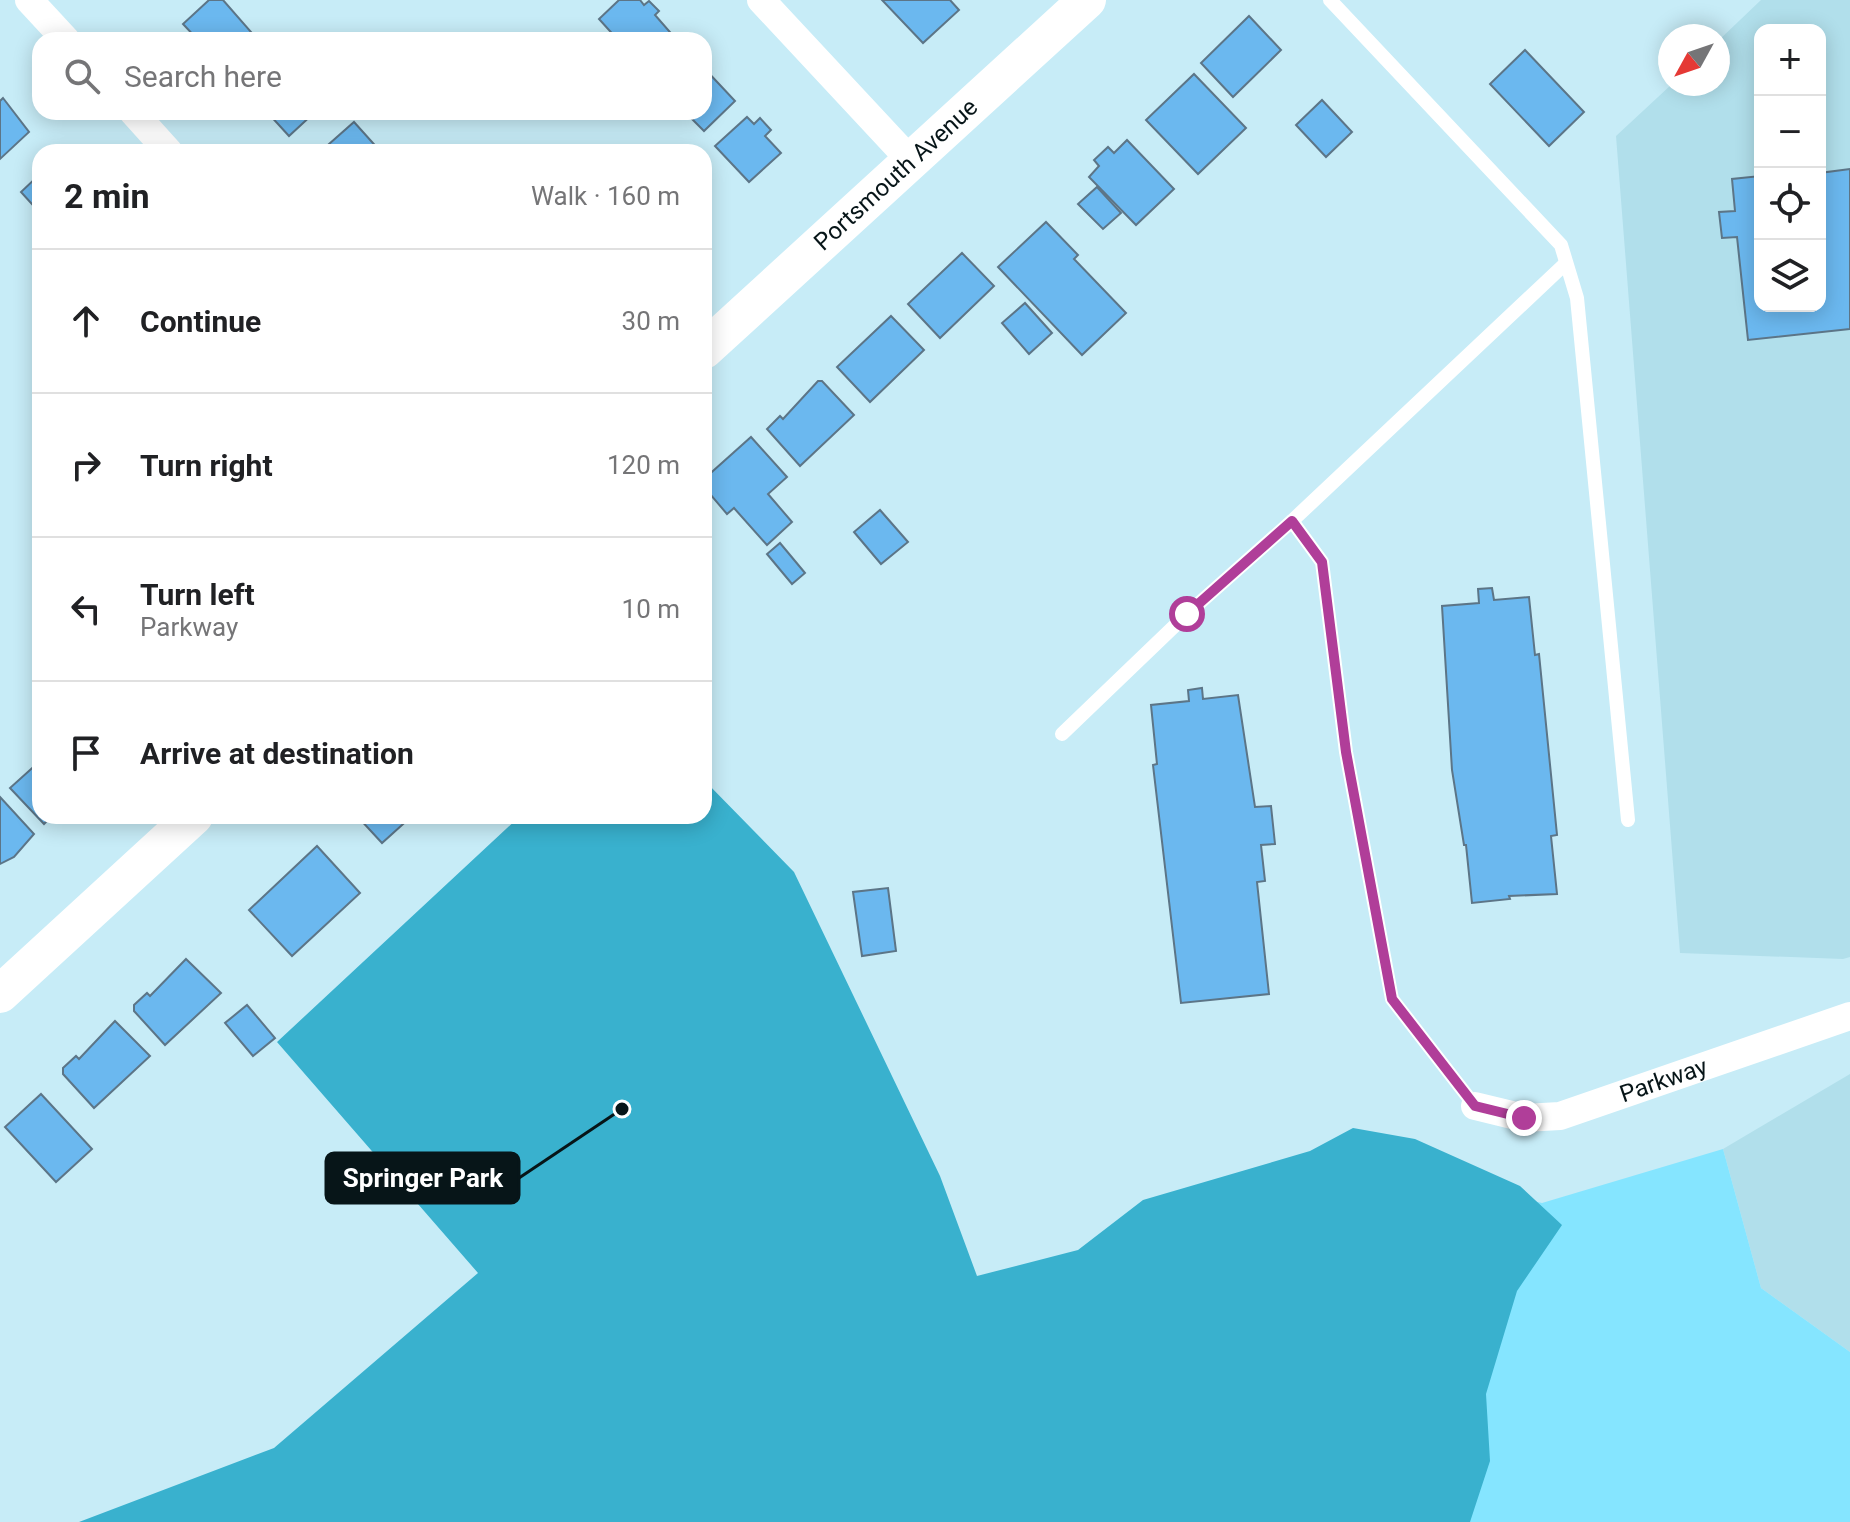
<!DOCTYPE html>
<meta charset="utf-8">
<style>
body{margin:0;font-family:Roboto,sans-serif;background:#f2f2f2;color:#202124}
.controls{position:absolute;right:24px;top:24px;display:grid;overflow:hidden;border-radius:16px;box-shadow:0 4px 20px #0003}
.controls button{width:72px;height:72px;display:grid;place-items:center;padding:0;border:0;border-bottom:2px solid #e0e0e0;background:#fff;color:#202124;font:40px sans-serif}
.compass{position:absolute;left:1658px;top:24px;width:72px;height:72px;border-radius:50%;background:#fff;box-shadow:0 4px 20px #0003;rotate:230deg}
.stop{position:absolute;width:24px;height:24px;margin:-18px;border:6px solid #b03e99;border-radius:50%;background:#fff}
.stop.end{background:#b03e99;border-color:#fff;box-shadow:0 2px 8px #0008}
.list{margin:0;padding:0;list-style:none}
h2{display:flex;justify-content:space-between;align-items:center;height:104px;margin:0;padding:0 32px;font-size:34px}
h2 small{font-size:26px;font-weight:400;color:#757577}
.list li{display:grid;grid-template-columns:52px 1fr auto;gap:24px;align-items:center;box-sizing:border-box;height:144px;padding:0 32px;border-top:2px solid #e0e0e0}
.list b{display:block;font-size:30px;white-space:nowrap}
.list p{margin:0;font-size:26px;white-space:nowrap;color:#757577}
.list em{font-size:26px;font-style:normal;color:#757577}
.icon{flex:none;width:44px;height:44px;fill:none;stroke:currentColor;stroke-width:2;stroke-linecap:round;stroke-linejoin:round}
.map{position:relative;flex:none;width:1850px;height:1522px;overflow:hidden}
.search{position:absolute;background:#fff;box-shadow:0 4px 20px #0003;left:32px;top:32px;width:680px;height:88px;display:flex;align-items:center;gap:20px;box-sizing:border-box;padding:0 28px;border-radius:24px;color:#757577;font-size:30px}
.panel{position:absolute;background:#fff;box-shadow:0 4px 20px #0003;left:32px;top:144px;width:680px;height:680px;border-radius:24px}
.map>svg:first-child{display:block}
.built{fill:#b1dfeb;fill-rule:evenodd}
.green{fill:#85e5ff}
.forest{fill:#39b1ce}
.building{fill:#6bb8ef;stroke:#5c7587;stroke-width:2}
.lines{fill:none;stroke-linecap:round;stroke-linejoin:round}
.lane{stroke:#fff;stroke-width:14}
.street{stroke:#fff;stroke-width:28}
.secondary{stroke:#fff;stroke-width:38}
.route{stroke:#b03e99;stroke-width:10}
.labels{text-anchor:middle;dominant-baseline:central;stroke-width:6;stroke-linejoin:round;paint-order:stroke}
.street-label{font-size:24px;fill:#071518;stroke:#fff}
.leader{fill:none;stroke:#071518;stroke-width:3}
.callout-dot{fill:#071518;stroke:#fff;stroke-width:3}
.callout{fill:#071518;stroke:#071518;stroke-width:3}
.callout-label{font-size:26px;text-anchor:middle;font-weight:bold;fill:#fff}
</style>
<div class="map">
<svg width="1850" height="1522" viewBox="0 0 1850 1522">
<rect width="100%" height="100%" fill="#c7ecf7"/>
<g class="built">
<path d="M1761 0H1850V957L1843 959 1680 953 1616 136 1672 84H1718V41ZM1760 30H1820V306H1760Z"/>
<path d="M1850 1074V1352L1761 1288 1723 1149Z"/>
</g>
<path class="green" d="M1723 1149 1761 1288 1850 1352V1522H1429L1459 1185 1542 1203Z"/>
<path class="forest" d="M704 780 794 872 940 1176 977 1276 1078 1250 1143 1200 1310 1151 1353 1128 1415 1139 1520 1186 1562 1225 1517 1291 1486 1394 1490 1461 1470 1522H79L274 1448 478 1273 277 1042 520 816H704Z"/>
<g class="building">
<path d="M209 0H223L258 40H198L183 24Z"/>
<path d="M619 0H640L644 5 649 1 659 11 655 15 676 39 618 40 599 19Z"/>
<path d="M882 0H950L959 10 923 43Z"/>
<path d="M1249 16 1281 50 1233 97 1201 63Z"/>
<path d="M1525 50 1584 112 1549 146 1490 84Z"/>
<path d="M704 68 735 101 704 131 685 112H704Z"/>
<path d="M1194 74 1246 128 1198 174 1146 120Z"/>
<path d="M3 98 29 132 0 159V101Z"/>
<path d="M1322 100 1352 132 1326 157 1296 125Z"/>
<path d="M267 112H315L289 136Z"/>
<path d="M747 117 754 124 760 118 771 130 765 136 781 153 749 182 715 146Z"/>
<path d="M354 122 381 152H320Z"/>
<path d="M1127 140 1174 189 1136 225 1089 177 1099 166 1094 160 1108 147 1114 153Z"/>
<path d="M1850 169V329L1748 340 1737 237 1722 238 1719 212 1735 211 1732 179 1760 176V306H1820V173Z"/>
<path d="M40 174V213L21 192Z"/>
<path d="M1097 187 1121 213 1103 229 1078 204Z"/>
<path d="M1046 222 1078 255 1074 259 1126 313 1082 355 998 267Z"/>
<path d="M962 253 994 286 940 338 908 304Z"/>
<path d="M1025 303 1052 333 1029 354 1002 323Z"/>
<path d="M891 316 924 350 870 402 837 367Z"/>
<path d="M818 381H822L854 415 800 466 767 429 780 416 783 419Z"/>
<path d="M751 437 787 477 768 494 792 522 767 545 734 508 727 514 704 487V479Z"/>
<path d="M880 510 908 542 881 564 854 532Z"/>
<path d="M780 543 805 573 792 584 767 554Z"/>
<path d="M1492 588 1494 600 1529 597 1535 655 1539 654 1557 835 1551 836 1557 894 1509 896 1510 899 1472 903 1466 845H1464L1452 770 1442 606 1479 603 1478 589Z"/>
<path d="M1202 688 1203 699 1238 695 1255 807 1271 806 1275 844 1261 845 1265 881 1257 882 1269 994 1181 1003 1153 765 1157 764 1151 705 1189 701 1188 690Z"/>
<path d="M40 761V816H52L44 824 10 788Z"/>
<path d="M0 797 34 834 14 857 0 864Z"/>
<path d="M357 816H412L382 843Z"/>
<path d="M317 846 360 893 292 956 249 910Z"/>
<path d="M888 888 896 951 862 956 853 892Z"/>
<path d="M186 959 221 993 165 1045 134 1011V1005L147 993 150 996Z"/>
<path d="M247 1005 275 1038 253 1056 225 1023Z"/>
<path d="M115 1021 150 1056 94 1108 63 1074V1068L76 1056 79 1059Z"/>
<path d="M41 1094 92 1149 56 1182 5 1127Z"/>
</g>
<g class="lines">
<g class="lane">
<path d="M1330 0 1561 245 1577 298 1628 820"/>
<path d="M1292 521 1566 263"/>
<path d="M1062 734 1187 614 1292 521 1322 562 1346 752 1392 999 1475 1106"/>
</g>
<g class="street">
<path d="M29 0 66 40"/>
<path d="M761 0 912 162"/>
<path d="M133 112 169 152"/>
<path id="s1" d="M1475 1106 1524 1118 1560 1116 1850 1016"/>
</g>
<g class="secondary">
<path id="s2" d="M704 350 1087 0"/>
<path d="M0 994 194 816"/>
</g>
</g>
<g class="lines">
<path class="route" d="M1187 614 1292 521 1322 562 1346 752 1392 999 1475 1106 1524 1118"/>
</g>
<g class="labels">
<g class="street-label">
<text stroke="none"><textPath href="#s2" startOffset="260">Portsmouth Avenue</textPath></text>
<text stroke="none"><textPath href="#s1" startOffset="196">Parkway</textPath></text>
</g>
</g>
<path class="leader" d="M622 1109L519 1178"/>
<circle class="callout-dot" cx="622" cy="1109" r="8"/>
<rect class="callout" x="326" y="1153" width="193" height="50" rx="8"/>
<g class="callout-label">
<text x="423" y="1187">Springer Park</text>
</g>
</svg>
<div class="controls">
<button>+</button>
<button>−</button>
<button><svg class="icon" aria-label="locate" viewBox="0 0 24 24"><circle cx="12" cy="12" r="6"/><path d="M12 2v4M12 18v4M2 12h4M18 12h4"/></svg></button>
<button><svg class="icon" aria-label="layers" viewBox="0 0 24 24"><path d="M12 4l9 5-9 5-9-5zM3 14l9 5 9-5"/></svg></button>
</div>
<svg class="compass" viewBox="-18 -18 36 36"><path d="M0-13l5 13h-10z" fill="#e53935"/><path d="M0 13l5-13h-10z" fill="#757577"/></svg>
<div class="stop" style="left:1187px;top:614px"></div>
<div class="stop end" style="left:1524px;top:1118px"></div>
<div class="search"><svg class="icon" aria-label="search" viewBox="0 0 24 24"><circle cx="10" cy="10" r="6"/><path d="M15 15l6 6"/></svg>Search here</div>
<section class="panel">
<h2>2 min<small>Walk · 160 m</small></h2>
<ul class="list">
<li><svg class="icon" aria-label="ahead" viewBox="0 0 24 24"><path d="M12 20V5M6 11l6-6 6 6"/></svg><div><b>Continue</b></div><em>30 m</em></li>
<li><svg class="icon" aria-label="right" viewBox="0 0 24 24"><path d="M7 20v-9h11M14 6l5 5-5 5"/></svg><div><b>Turn right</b></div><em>120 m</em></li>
<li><svg class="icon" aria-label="left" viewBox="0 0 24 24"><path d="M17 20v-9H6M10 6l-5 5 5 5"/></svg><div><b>Turn left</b><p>Parkway</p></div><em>10 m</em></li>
<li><svg class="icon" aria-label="arrive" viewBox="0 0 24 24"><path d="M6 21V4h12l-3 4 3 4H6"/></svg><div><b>Arrive at destination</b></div></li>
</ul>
</section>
</div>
